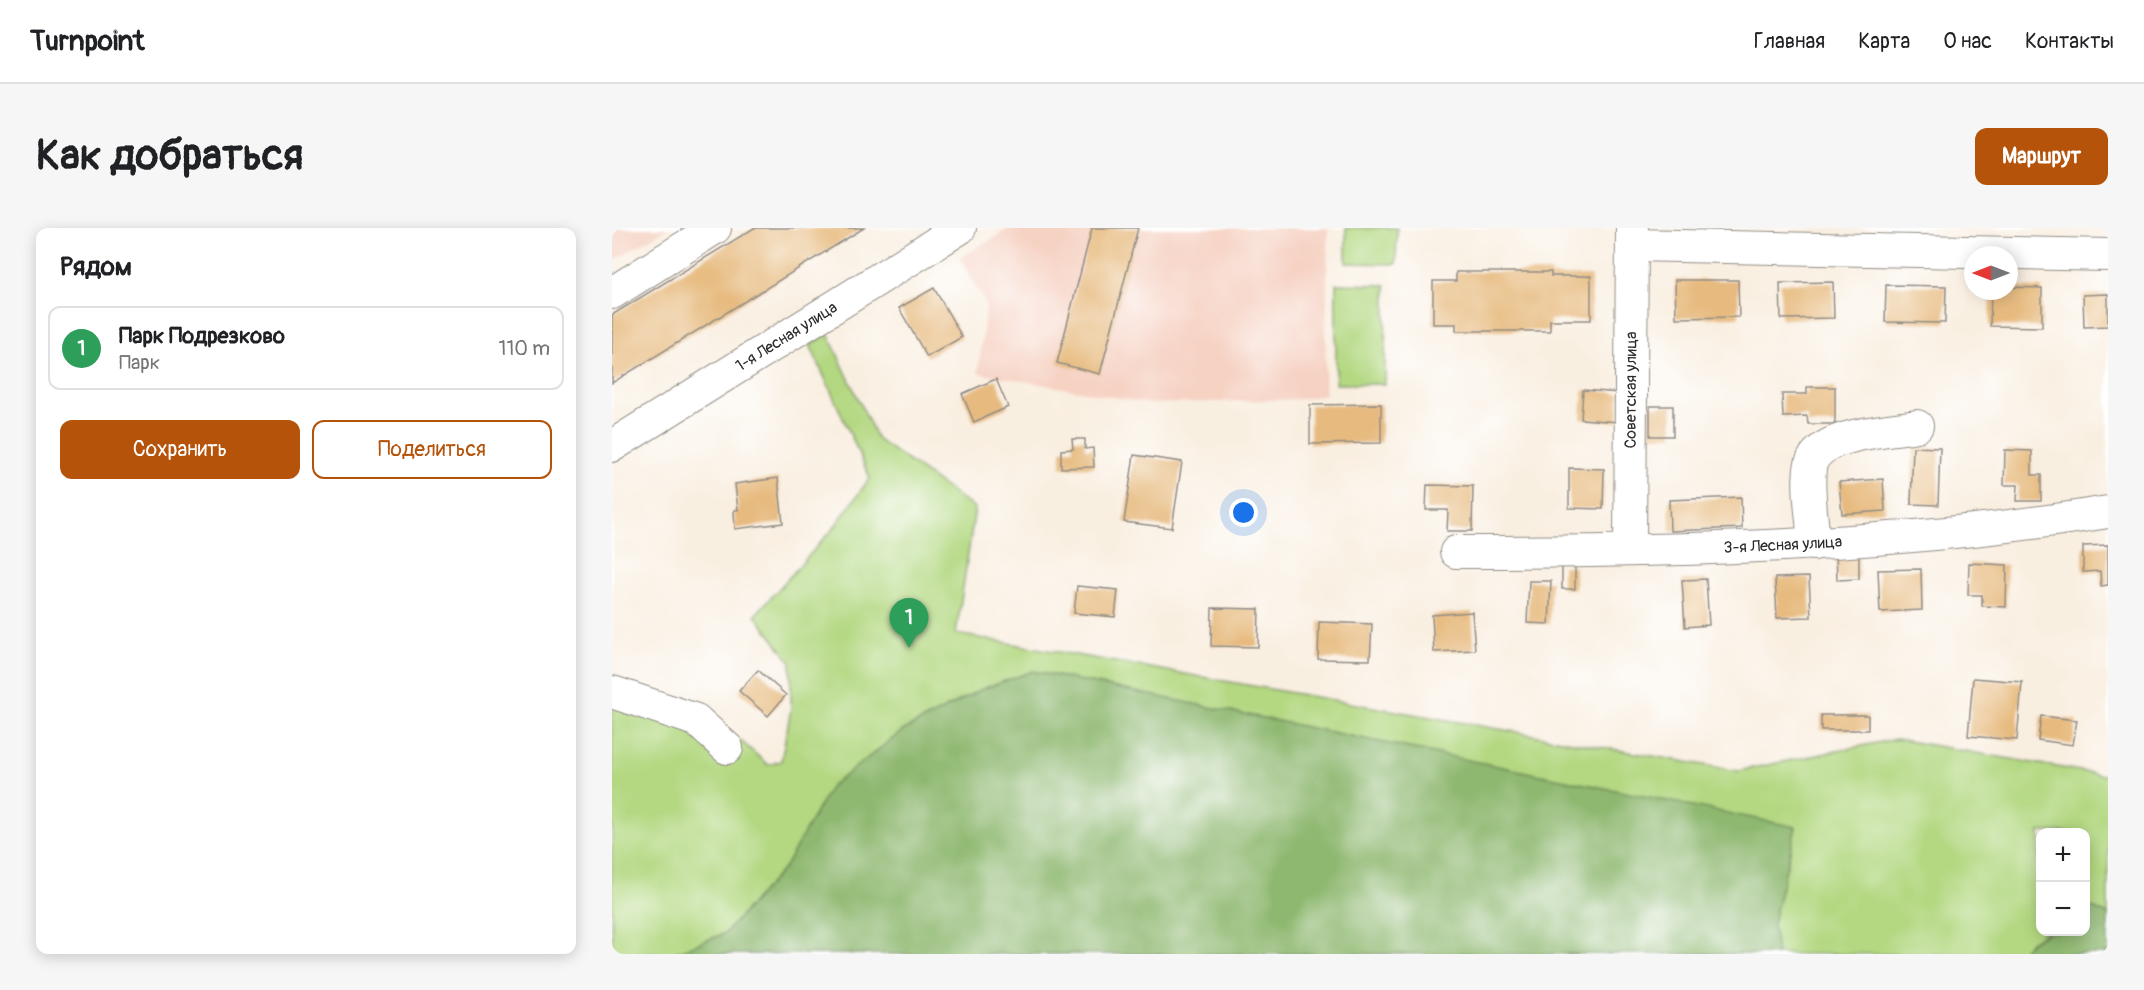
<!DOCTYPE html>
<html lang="ru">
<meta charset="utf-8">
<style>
body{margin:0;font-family:Pangolin,sans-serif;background:#f6f6f6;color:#202124}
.controls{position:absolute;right:18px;bottom:18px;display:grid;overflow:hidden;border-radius:12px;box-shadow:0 3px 15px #0003}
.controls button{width:54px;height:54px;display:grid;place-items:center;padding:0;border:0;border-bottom:2px solid #e0e0e0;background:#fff;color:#202124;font:30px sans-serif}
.compass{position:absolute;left:1352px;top:18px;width:54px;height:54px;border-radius:50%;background:#fff;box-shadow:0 3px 15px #0003;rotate:270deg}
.you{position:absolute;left:632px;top:285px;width:21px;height:21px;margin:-15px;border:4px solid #fff;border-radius:50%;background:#1a73e8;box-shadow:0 0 0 9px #1a73e833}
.badge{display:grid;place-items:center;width:39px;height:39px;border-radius:50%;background:#b45309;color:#fff;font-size:20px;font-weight:700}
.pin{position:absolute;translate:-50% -50px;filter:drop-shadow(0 2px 3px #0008)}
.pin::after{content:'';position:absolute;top:32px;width:21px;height:18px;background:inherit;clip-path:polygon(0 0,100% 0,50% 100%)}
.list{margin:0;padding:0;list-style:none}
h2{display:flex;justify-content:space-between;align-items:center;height:78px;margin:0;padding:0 24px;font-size:26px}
h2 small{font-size:20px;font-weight:400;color:#757577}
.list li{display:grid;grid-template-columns:39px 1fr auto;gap:18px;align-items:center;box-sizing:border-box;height:84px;margin:0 12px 12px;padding:0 12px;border:2px solid #e0e0e0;border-radius:12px}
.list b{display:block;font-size:22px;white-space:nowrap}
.list p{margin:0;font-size:20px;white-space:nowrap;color:#757577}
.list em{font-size:20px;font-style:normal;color:#757577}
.actions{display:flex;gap:12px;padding:18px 24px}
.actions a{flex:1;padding:14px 0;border:2px solid #b45309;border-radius:12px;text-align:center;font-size:21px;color:#b45309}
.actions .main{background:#b45309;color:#fff}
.map{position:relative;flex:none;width:1496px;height:726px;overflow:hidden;border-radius:12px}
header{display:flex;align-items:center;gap:36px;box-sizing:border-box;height:84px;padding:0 30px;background:#fff;border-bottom:2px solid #e0e0e0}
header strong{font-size:28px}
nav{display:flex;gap:33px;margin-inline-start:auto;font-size:21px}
.intro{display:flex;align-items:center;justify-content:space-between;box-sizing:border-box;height:144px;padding:0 36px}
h1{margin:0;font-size:42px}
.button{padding:15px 27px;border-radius:12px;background:#b45309;color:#fff;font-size:21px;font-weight:700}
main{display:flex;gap:36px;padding:0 36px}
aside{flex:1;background:#fff;border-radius:12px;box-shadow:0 3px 15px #0003}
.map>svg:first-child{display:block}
.built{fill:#f6d2c3}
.green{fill:#b3d881;stroke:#6f8256;stroke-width:1.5}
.forest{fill:#8eb86f;stroke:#5c724d;stroke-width:1.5}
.building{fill:#e7bb80}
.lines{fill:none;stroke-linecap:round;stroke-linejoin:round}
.minor-casing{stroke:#928d86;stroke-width:34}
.minor{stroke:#fff;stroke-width:32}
.labels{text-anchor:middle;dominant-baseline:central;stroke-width:6;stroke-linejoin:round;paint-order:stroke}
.street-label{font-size:16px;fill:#2b2b2b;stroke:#fff}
</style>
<header>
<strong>Turnpoint</strong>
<nav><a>Главная</a><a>Карта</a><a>О нас</a><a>Контакты</a></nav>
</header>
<div class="intro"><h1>Как добраться</h1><a class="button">Маршрут</a></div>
<main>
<aside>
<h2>Рядом<small></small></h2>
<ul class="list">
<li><span class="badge" style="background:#2e9e5b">1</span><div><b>Парк Подрезково</b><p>Парк</p></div><em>110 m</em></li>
</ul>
<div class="actions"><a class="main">Сохранить</a><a>Поделиться</a></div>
</aside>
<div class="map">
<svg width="1496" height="726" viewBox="0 0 1496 726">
<rect width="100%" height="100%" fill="#fff"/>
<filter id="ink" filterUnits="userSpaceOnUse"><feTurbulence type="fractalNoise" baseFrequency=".0167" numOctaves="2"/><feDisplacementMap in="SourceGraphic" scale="12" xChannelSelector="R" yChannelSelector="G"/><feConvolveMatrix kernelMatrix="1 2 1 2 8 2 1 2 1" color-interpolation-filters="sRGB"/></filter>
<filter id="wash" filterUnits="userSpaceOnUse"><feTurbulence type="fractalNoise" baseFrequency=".008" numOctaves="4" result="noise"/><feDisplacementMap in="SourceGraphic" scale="24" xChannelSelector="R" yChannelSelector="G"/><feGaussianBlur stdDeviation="1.35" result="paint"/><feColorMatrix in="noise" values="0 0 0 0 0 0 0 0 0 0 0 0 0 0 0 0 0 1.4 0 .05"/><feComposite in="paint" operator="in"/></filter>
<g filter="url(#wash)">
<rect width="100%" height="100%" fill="#f9efe1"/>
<g class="built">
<path d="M0 0H56L0 33Z"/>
<path d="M398 0H716L713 166 691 171 539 176 366 145 374 77 348 30Z"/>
</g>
<g class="green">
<path d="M734 0H785L784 36 734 35Z"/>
<path d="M724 56 774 57 773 156H724Z"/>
<path d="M216 106 265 211 363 280 344 406 1126 543 1284 511 1496 548V687L1477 679 1474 680V604H1428V704H1435L1418 714 1408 726H0V450L90 484 129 513 156 537 169 533 179 481V434L143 387 221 301 258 250 198 117Z"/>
</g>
<g class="forest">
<path d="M421 443 1184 599 1161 696 1165 726H60L113 705 172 640 219 558 292 502 370 461Z"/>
<path d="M1477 678 1496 687V726H1408C1430 699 1442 704 1474 704V680Z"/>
</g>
<g id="blocks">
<g class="building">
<path d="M142 0H252L0 155V87Z"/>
<path d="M480 0H526L488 146 445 135Z"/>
<path d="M844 44H939V48H979V92H938V103H844V96H821V53H844Z"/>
<path d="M1063 52H1126L1127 89 1064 90Z"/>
<path d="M1221 54 1222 90 1169 91 1168 55Z"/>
<path d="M1274 57 1334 58 1333 95 1273 94Z"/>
<path d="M1397 59 1430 60V99L1378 98 1379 63H1397Z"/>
<path d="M322 60 350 109 315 129 287 80Z"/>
<path d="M1496 66V98L1472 99 1471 67Z"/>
<path d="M384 151 396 179 362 194 350 166Z"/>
<path d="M1195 159H1223V196H1196L1195 188 1171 189 1170 166H1195Z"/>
<path d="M971 162 1008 165 1006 194 969 191Z"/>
<path d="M769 176V215L698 216V177Z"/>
<rect x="1038" y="178" width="23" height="30"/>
<path d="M460 211H473V221L481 220 482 239 449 240V222L461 221Z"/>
<path d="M1301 219 1328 220 1326 277 1299 276Z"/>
<path d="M1393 222 1420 223V247H1429V273H1405L1406 257H1392Z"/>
<path d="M522 227 570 234 560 300 512 294Z"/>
<path d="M957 240 992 241 991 281 957 280Z"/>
<path d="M166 250 171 295 123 301 122 282H126L123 256Z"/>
<path d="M1271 251 1273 283 1230 286 1227 254Z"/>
<path d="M815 257 861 258 860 303H835L836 282H814Z"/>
<path d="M1129 269 1130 300 1058 303 1057 272Z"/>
<path d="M1496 317V357L1489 358 1488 343 1471 344V318Z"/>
<path d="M1247 324V351L1225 352 1224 325Z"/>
<path d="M1357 335 1395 337 1394 379 1370 378V367H1356Z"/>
<rect x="950" y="338" width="13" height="23"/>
<path d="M1309 341 1310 382 1268 384 1266 342Z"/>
<path d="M1197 349 1199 389 1165 390 1163 350Z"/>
<path d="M1094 351 1097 397 1073 399 1070 352Z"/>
<path d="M917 353H939L937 396 915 395Z"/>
<path d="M465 358 506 362 503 389 462 385Z"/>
<path d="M600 380 647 381 646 419 599 418Z"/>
<path d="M860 384 863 422 822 424 820 387Z"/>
<path d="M707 394 760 396 758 432 706 431Z"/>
<path d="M146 442 174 467 156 488 127 463Z"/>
<path d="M1361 450 1410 454 1405 512 1356 508Z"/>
<rect x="1209" y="487" width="47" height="15"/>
<path d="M1429 488 1465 492 1461 517 1426 512Z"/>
</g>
</g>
</g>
<g filter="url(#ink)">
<use href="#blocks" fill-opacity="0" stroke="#928d86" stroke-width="1.5"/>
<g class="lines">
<g class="minor-casing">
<g id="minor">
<path d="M1020 17 1496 27"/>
<path d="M0 65 103 0"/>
<path id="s1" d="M0 218 348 0"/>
<path d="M1202 316C1201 295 1194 255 1199 236 1208 205 1277 203 1305 198"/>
<path id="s2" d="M1018 322 1020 0"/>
<path id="s3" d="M844 324C1062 324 1281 319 1496 284"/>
<path d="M0 464 84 492 115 520"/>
</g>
</g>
<use href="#minor" class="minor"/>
</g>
</g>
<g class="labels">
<g class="street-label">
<text stroke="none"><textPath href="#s1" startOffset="206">1-я Лесная улица</textPath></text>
<text stroke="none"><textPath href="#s2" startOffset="160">Советская улица</textPath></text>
<text stroke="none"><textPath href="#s3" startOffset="327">3-я Лесная улица</textPath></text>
</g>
</g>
</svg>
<div class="controls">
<button>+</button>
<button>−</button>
</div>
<svg class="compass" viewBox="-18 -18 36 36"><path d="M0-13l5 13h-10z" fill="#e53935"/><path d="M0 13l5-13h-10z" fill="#757577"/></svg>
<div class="you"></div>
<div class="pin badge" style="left:297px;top:420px;background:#2e9e5b">1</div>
</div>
</main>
